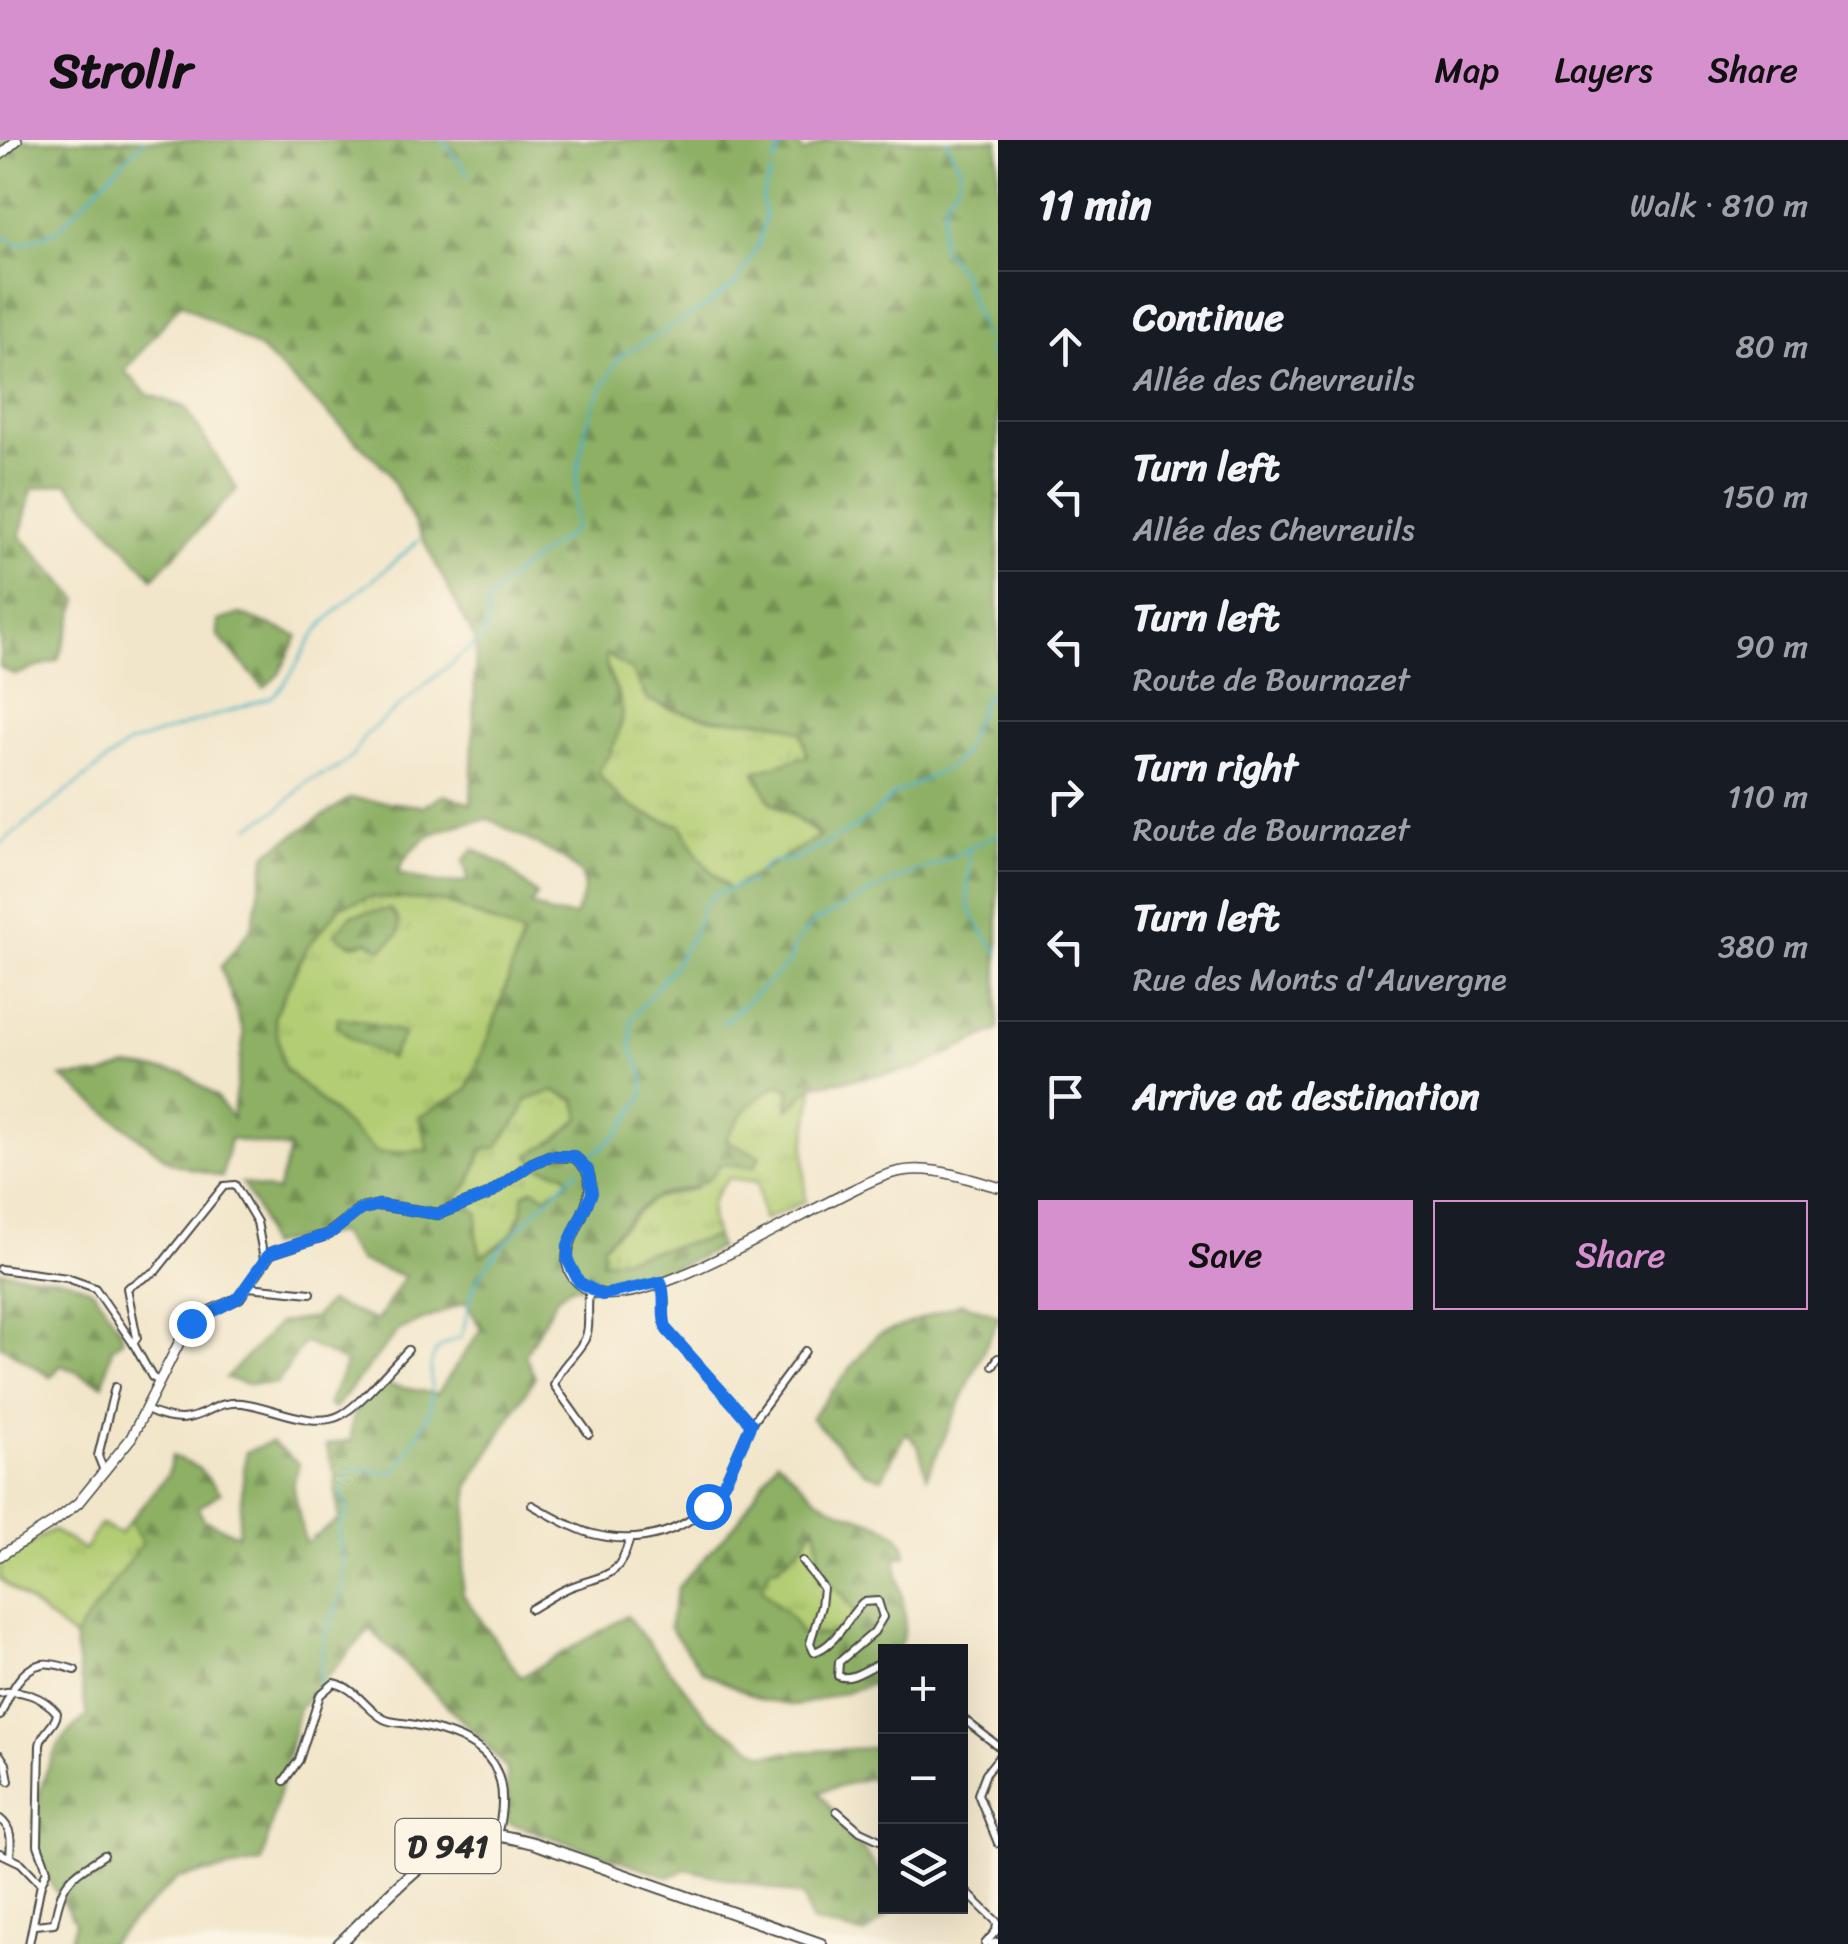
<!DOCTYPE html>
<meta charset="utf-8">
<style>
body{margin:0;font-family:Sriracha,sans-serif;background:#242831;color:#f1f3f6}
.controls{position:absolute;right:30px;bottom:30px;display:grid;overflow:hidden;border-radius:0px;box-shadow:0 10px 40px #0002}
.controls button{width:90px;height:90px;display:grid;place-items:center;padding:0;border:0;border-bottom:2px solid #363941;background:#171b24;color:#f1f3f6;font:50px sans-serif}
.stop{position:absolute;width:30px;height:30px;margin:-22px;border:8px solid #1a73e8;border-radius:50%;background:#fff}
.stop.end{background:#1a73e8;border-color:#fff;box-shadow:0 2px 10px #0008}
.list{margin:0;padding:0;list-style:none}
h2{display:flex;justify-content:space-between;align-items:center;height:130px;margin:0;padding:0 40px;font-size:42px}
h2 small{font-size:32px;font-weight:400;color:#9ea1a6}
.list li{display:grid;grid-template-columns:65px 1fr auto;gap:30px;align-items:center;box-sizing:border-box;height:150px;padding:0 40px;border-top:2px solid #363941}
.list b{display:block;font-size:38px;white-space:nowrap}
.list p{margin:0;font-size:32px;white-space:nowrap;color:#9ea1a6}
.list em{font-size:32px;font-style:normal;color:#9ea1a6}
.actions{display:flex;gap:20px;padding:30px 40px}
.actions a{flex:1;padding:22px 0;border:2px solid #d690ce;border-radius:0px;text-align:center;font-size:35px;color:#d690ce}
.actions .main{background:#d690ce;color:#111}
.icon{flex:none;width:55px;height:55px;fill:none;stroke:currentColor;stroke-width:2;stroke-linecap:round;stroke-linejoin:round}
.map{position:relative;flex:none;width:998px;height:1804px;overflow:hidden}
header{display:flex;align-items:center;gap:60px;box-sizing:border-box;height:140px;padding:0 50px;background:#d690ce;color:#111}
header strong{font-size:48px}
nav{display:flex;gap:55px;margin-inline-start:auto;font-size:35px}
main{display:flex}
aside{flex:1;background:#171b24}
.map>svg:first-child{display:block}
.grass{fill:url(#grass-tufts);stroke:#6e7c4f;stroke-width:2.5}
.forest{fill:url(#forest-firs);stroke:#5c6e48;stroke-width:2.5;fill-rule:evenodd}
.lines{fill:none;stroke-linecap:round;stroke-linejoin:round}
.stream{stroke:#47b3c4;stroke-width:2.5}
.street-casing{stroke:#494743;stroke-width:10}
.secondary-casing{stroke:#494743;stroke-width:12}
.primary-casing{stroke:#494743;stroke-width:14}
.street{stroke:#fff;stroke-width:6}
.secondary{stroke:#fff;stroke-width:9}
.primary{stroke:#fff;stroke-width:10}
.route{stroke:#1a73e8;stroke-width:12}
.labels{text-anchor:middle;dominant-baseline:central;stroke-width:9;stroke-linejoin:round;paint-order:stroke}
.shield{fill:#fcf5e5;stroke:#6a6863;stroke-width:2.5}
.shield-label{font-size:32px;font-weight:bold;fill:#2b2b2b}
</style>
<header>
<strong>Strollr</strong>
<nav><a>Map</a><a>Layers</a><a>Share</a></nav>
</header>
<main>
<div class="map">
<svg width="998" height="1804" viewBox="0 0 998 1804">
<defs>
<pattern id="grass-tufts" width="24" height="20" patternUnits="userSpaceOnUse" patternTransform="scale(2.5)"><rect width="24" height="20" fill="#b2cd73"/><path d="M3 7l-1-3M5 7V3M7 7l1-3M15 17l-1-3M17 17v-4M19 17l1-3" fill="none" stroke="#99b064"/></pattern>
<pattern id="forest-firs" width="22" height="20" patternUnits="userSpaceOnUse" patternTransform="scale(2.5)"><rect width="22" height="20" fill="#8db065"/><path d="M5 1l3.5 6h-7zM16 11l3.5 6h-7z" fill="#738f53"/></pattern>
</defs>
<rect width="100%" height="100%" fill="#fcf5e5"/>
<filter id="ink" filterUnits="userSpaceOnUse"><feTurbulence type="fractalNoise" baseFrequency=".01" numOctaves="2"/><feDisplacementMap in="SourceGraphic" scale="20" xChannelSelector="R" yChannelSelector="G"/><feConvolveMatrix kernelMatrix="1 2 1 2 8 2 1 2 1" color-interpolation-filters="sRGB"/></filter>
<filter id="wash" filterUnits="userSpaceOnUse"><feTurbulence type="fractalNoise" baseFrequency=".0048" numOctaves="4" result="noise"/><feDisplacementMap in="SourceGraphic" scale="40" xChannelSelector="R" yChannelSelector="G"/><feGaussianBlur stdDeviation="2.25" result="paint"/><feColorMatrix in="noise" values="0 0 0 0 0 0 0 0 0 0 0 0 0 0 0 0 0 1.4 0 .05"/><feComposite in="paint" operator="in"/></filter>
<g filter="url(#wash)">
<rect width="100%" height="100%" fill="#f2e6ca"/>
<g class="grass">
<path d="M605 514 632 531 647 559 670 569 717 579 777 580 802 593 808 616 755 632 771 662 820 696 730 750 700 719 681 685C646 678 616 663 598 632 611 612 624 591 621 566 619 547 605 534 605 514Z"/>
<path d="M372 757 442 761 523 795 492 888 467 950 419 977 429 1010 377 1013 284 928 274 877 305 810 341 766Z"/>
<path d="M779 944 790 949 788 967 814 945 805 1006V1062L763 1080 757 1042 729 1038C708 1061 707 1067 716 1097L602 1123 603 1105 653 1058 694 1049 720 1024 754 1027 760 1016 726 1001C739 974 753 959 779 944Z"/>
<path d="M554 951 576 960 581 978 557 999 529 1015 539 1027 565 1033 570 1042 524 1068 507 1103 480 1117 476 1095 477 1073 455 1059 471 1041 482 1010 498 1007C507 989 522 980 526 960Z"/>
<path d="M130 1381 143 1402 74 1498 0 1439V1423L52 1390 85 1410 100 1384 120 1394Z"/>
<path d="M814 1384C822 1401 814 1417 823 1433 836 1454 852 1454 855 1481L827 1495H801C793 1471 777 1469 762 1447L770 1427H778L804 1403Z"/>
</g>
<g class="forest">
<path d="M0 0H797L803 13 828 0H998V890L917 929 814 945 788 969 790 949 779 944C753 959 739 974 726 1001L760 1016 754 1027 720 1024C701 1058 675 1044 651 1060 633 1072 618 1091 603 1105L602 1122 716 1097 719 1108C673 1129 624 1152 572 1146L557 1157 525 1215 535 1237 469 1345 462 1453 521 1537 627 1476 708 1578 763 1614 885 1607V1649L868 1638 819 1652 885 1739 886 1766 897 1767 865 1795 811 1782 803 1756 686 1729 669 1737 507 1682V1629L480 1598 370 1489 299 1568 262 1723 178 1738 108 1804H69L75 1782C65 1764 37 1726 35 1707 30 1665 50 1599 87 1577L74 1498 142 1403 130 1381 168 1334 172 1316 199 1328 220 1353 198 1368 204 1380 238 1395 246 1312 271 1302 299 1324 293 1345 305 1403 339 1380 334 1332 326 1305 351 1300C351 1268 359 1263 383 1244L437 1254 481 1189 466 1162 399 1190 334 1269 328 1265 346 1223 304 1202 277 1244H247L226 1238 279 1183 314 1178 328 1162 377 1181 404 1136 359 1121 339 1093 284 1101 268 1106 259 1074 242 1043 277 1052 290 1009 230 999 222 1037 172 1023 61 937 102 935 127 926 184 933 215 956 232 978 244 894 221 827 252 787 267 713 350 658 422 666 444 655 471 664 476 502 387 330 261 210 181 163 125 231 147 254 185 267 237 349 153 438 67 343 32 349 20 396 79 460 58 520 15 535 0 527ZM606 514 632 531 647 559C669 568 692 576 716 579 753 583 766 574 802 593L807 616 755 632 771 662 799 678 820 696 729 750 700 719 681 685C646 678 616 663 598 632 611 612 626 587 620 562 615 544 604 533 606 514ZM489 679 564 719 582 735 584 752 575 776 550 774 531 765 537 755 504 725 474 709 463 721 469 740C446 748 421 740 398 733 412 695 452 684 489 679ZM372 757 443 761 523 795 492 888 467 950 419 977 429 1010 377 1013 284 928 274 877 305 810 341 766ZM554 951 576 960 580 978 557 999 529 1015 539 1027 565 1033 569 1042 545 1056 534 1049 523 1054C526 1085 506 1103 481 1116L476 1095 478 1073 456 1059 471 1041 482 1010 498 1007C507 989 522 980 526 960Z"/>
<path d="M240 474 298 496 279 534 264 548 218 496V481Z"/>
<path d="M390 769 398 779 399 794 382 809 367 801C353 808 346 803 335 794L352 775Z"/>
<path d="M338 877 368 882 404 894 390 919C369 903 356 908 337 885Z"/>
<path d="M0 1131 68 1140 93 1150 120 1189 123 1199 112 1208 103 1245 61 1225 51 1237 0 1205Z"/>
<path d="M961 1163 998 1175V1179L927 1336 918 1306 906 1292 882 1338 864 1332 811 1278 876 1196Z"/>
<path d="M777 1320C794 1335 812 1357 832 1367 857 1381 904 1380 906 1416L896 1418C896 1446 916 1483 896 1511L886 1512 885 1526 873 1544 796 1566 761 1560 703 1532 669 1487 678 1447 738 1381ZM815 1385C822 1402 814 1418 823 1434 836 1455 852 1453 855 1481L827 1495H801C793 1471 777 1469 762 1447L770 1428 778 1427 804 1403Z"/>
</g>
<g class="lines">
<g class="stream">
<path d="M442 0 469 35"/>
<path d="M946 0 961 30 958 42 945 61 940 106 961 132 984 198"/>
<path d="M774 25 783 0"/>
<path d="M0 100 6 97 19 105 57 90 144 0"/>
<path d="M987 208 998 230"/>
<path d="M249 687 278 670 307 642 336 629 352 617 365 595 483 497 489 481 486 467C507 431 542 416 574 390L577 334 584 297 593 265 619 217 705 167 735 144 759 104 765 77 762 59 771 34"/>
<path d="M0 704 128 604 272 557C296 536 303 504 325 482 354 452 389 429 419 400"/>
<path d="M969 709C969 768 959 762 998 812"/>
<path d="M757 732 770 722 795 719 826 704 871 677 893 655 949 627 962 615 984 558 998 547"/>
<path d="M723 883 789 823 795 804 814 782 893 741 937 724 998 694"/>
<path d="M588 1019 620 992 644 955 643 934 631 907 632 878 675 824 697 786 701 770 712 756 751 741"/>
<path d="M319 1544C321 1528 322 1512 325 1497 330 1477 344 1458 344 1437 344 1406 331 1402 348 1368 339 1353 341 1344 351 1330 369 1326 380 1337 396 1331 404 1315 427 1285 430 1268 436 1235 416 1212 461 1197 467 1180 467 1163 475 1145 493 1107 548 1060 579 1029"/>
</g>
</g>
</g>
<g filter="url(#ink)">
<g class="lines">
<g class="street-casing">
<g id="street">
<path d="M0 1129 67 1138 95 1148 133 1203 152 1237 160 1242"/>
<path d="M248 1147 311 1153"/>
<path d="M133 1203 137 1198 127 1148 156 1131 224 1046 235 1045 257 1082 264 1119"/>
<path d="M993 1226 998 1218"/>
<path d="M146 1270C201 1295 204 1259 242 1263 271 1266 313 1290 341 1275 360 1265 391 1227 408 1210"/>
<path d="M751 1284 805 1211"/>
<path d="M589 1294 554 1245C560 1226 576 1216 585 1199 592 1184 585 1167 590 1151"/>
<path d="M104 1331 98 1316 115 1247"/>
<path d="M532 1365C550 1375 570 1387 589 1393 638 1407 693 1393 721 1348 733 1329 740 1305 751 1284L667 1190C661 1175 668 1159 661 1143"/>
<path d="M802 1421 823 1448 821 1466 810 1503 814 1512C837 1505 847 1477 863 1462L878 1461 883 1477 874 1492 839 1522 838 1536C854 1542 870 1525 886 1521"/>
<path d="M531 1469C545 1461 560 1450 576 1445 608 1434 619 1437 629 1401"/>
<path d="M0 1553C20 1548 44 1557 57 1573 56 1586 42 1591 40 1605L38 1705 47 1730 41 1744"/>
<path d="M0 1576C8 1558 19 1528 42 1524 51 1522 66 1527 75 1530"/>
<path d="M961 1577 998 1606"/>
<path d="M0 1615 6 1624 9 1641"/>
<path d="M998 1618 986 1633 978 1654 998 1703"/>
<path d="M284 1641 299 1620 320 1555 334 1543C357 1548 365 1569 384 1579 394 1584 404 1582 415 1585 482 1598 516 1623 497 1695"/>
<path d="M837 1671 860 1691 886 1703"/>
<path d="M0 1679C13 1689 11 1702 10 1717"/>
<path d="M0 1713 21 1723 41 1744 29 1804"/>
<path d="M961 1747 997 1782 996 1791 985 1804"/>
<path d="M35 1785 54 1783C63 1739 67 1739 104 1715"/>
<path d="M991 1804 998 1802"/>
</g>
</g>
<g class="secondary-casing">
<g id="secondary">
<path d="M0 15 17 0"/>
<path d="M0 1416 54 1382 78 1363 131 1298 186 1189 203 1174 239 1158 271 1113 329 1094 360 1069 379 1065 438 1074 488 1055 531 1024 549 1016 574 1017C628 1055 525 1115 589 1150 643 1180 832 1050 893 1033 928 1023 964 1038 998 1047"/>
</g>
</g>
<g class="primary-casing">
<path id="primary" d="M339 1804C371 1774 430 1706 471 1697 492 1692 513 1698 533 1703L821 1804"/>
</g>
<use href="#street" class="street"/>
<use href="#secondary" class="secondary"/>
<use href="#primary" class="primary"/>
</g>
</g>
<g class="lines" filter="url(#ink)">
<path class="route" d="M191 1183 238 1158 270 1113 329 1094 360 1070 379 1065 438 1074 488 1055 531 1024 549 1016H574L588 1030 592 1053 568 1105V1121L579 1142 602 1155 661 1142C667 1158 660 1174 667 1190L751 1284 727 1338 708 1366"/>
</g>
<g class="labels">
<rect class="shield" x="395.5" y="1679" width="105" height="54" rx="8"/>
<g class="shield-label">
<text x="448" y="1706">D 941</text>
</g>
</g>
</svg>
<div class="controls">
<button>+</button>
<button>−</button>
<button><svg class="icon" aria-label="layers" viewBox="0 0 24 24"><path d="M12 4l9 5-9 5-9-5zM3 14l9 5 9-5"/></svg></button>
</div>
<div class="stop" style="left:708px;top:1366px"></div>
<div class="stop end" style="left:191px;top:1183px"></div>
</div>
<aside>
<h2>11 min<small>Walk · 810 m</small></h2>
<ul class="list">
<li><svg class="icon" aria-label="ahead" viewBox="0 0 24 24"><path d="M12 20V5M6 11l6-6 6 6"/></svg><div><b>Continue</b><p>Allée des Chevreuils</p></div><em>80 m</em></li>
<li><svg class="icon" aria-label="left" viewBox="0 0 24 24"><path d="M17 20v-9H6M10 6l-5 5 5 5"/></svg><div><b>Turn left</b><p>Allée des Chevreuils</p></div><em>150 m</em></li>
<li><svg class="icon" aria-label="left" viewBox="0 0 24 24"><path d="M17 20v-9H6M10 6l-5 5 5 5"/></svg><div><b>Turn left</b><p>Route de Bournazet</p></div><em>90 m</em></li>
<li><svg class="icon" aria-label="right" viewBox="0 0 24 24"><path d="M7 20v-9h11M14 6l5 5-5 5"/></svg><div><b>Turn right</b><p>Route de Bournazet</p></div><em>110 m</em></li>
<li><svg class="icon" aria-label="left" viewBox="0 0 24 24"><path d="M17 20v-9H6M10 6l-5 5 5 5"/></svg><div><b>Turn left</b><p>Rue des Monts d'Auvergne</p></div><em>380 m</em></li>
<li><svg class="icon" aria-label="arrive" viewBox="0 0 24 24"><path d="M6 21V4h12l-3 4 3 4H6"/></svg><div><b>Arrive at destination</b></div></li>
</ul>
<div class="actions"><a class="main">Save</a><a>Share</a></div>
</aside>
</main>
